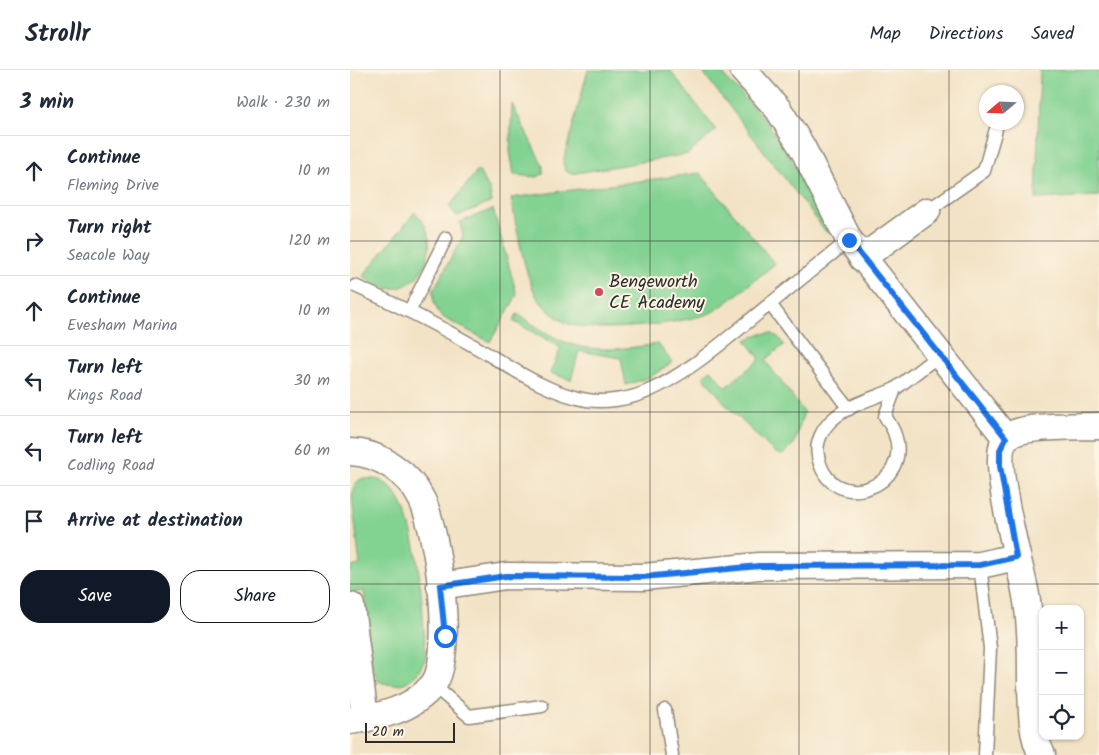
<!DOCTYPE html>
<meta charset="utf-8">
<style>
body{margin:0;font-family:Kalam,sans-serif;background:#f6f6f7;color:#1f2937}
.controls{position:absolute;right:15px;bottom:15px;display:grid;overflow:hidden;border-radius:10px;box-shadow:0 1px 4px #0004}
.controls button{width:45px;height:45px;display:grid;place-items:center;padding:0;border:0;border-bottom:1px solid #e0e1e3;background:#fff;color:#1f2937;font:25px sans-serif}
.compass{position:absolute;left:629px;top:15px;width:45px;height:45px;border-radius:50%;background:#fff;box-shadow:0 1px 4px #0004;rotate:251deg}
.scale{position:absolute;left:15px;bottom:12px;width:90px;box-sizing:border-box;padding-left:5px;border:2px solid #2b2b2b;border-top:0;font-size:14px;line-height:18px;white-space:nowrap;color:#2b2b2b;-webkit-text-stroke:4px #fcf5e5;paint-order:stroke}
.stop{position:absolute;width:15px;height:15px;margin:-11px;border:4px solid #1a73e8;border-radius:50%;background:#fff}
.stop.end{background:#1a73e8;border-color:#fff;box-shadow:0 1px 5px #0008}
.list{margin:0;padding:0;list-style:none}
h2{display:flex;justify-content:space-between;align-items:center;height:65px;margin:0;padding:0 20px;font-size:21px}
h2 small{font-size:16px;font-weight:400;color:#747a83}
.list li{display:grid;grid-template-columns:32px 1fr auto;gap:15px;align-items:center;box-sizing:border-box;height:70px;padding:0 20px;border-top:1px solid #e0e1e3}
.list b{display:block;font-size:19px;white-space:nowrap}
.list p{margin:0;font-size:16px;white-space:nowrap;color:#747a83}
.list em{font-size:16px;font-style:normal;color:#747a83}
.actions{display:flex;gap:10px;padding:15px 20px}
.actions a{flex:1;padding:11px 0;border:1px solid #111827;border-radius:20px;text-align:center;font-size:18px;color:#111827}
.actions .main{background:#111827;color:#fff}
.icon{flex:none;width:28px;height:28px;fill:none;stroke:currentColor;stroke-width:2;stroke-linecap:round;stroke-linejoin:round}
.map{position:relative;flex:none;width:749px;height:685px;overflow:hidden}
header{display:flex;align-items:center;gap:30px;box-sizing:border-box;height:70px;padding:0 25px;background:#fff;border-bottom:1px solid #e0e1e3}
header strong{font-size:24px}
nav{display:flex;gap:28px;margin-inline-start:auto;font-size:18px}
main{display:flex}
aside{flex:1;background:#fff}
.map>svg:first-child{display:block}
.green{fill:#82d291;stroke:#567e5e}
.lines{fill:none;stroke-linecap:round;stroke-linejoin:round}
.service-casing{stroke:#8f8778;stroke-width:15}
.minor-casing{stroke:#8f8778;stroke-width:29}
.service{stroke:#fff;stroke-width:12}
.minor{stroke:#fff;stroke-width:26}
.route{stroke:#1a73e8;stroke-width:6}
.grid{fill:none;stroke:#2b2b2b;stroke-width:1;stroke-opacity:0.55}
.poi-dot{fill:#d1495b;stroke:#fcf5e5;stroke-width:2}
.labels{text-anchor:middle;dominant-baseline:central;stroke-width:4;stroke-linejoin:round;paint-order:stroke}
.poi-label{font-size:18px;fill:#2b2b2b;stroke:#fcf5e5;text-anchor:start}
</style>
<header>
<strong>Strollr</strong>
<nav><a>Map</a><a>Directions</a><a>Saved</a></nav>
</header>
<main>
<aside>
<h2>3 min<small>Walk · 230 m</small></h2>
<ul class="list">
<li><svg class="icon" aria-label="ahead" viewBox="0 0 24 24"><path d="M12 20V5M6 11l6-6 6 6"/></svg><div><b>Continue</b><p>Fleming Drive</p></div><em>10 m</em></li>
<li><svg class="icon" aria-label="right" viewBox="0 0 24 24"><path d="M7 20v-9h11M14 6l5 5-5 5"/></svg><div><b>Turn right</b><p>Seacole Way</p></div><em>120 m</em></li>
<li><svg class="icon" aria-label="ahead" viewBox="0 0 24 24"><path d="M12 20V5M6 11l6-6 6 6"/></svg><div><b>Continue</b><p>Evesham Marina</p></div><em>10 m</em></li>
<li><svg class="icon" aria-label="left" viewBox="0 0 24 24"><path d="M17 20v-9H6M10 6l-5 5 5 5"/></svg><div><b>Turn left</b><p>Kings Road</p></div><em>30 m</em></li>
<li><svg class="icon" aria-label="left" viewBox="0 0 24 24"><path d="M17 20v-9H6M10 6l-5 5 5 5"/></svg><div><b>Turn left</b><p>Codling Road</p></div><em>60 m</em></li>
<li><svg class="icon" aria-label="arrive" viewBox="0 0 24 24"><path d="M6 21V4h12l-3 4 3 4H6"/></svg><div><b>Arrive at destination</b></div></li>
</ul>
<div class="actions"><a class="main">Save</a><a>Share</a></div>
</aside>
<div class="map">
<svg width="749" height="685" viewBox="0 0 749 685">
<rect width="100%" height="100%" fill="#fcf5e5"/>
<filter id="ink" filterUnits="userSpaceOnUse"><feTurbulence type="fractalNoise" baseFrequency=".02" numOctaves="2"/><feDisplacementMap in="SourceGraphic" scale="10" xChannelSelector="R" yChannelSelector="G"/><feConvolveMatrix kernelMatrix="1 2 1 2 8 2 1 2 1" color-interpolation-filters="sRGB"/></filter>
<filter id="wash" filterUnits="userSpaceOnUse"><feTurbulence type="fractalNoise" baseFrequency=".0096" numOctaves="4" result="noise"/><feDisplacementMap in="SourceGraphic" scale="20" xChannelSelector="R" yChannelSelector="G"/><feGaussianBlur stdDeviation="1.12" result="paint"/><feColorMatrix in="noise" values="0 0 0 0 0 0 0 0 0 0 0 0 0 0 0 0 0 1.4 0 .05"/><feComposite in="paint" operator="in"/></filter>
<g filter="url(#wash)">
<rect width="100%" height="100%" fill="#f3e3c6"/>
<g class="green">
<path d="M238 0H320L366 60 338 84 221 104 215 100 213 92Z"/>
<path d="M351 0H369C385 18 403 35 418 54 428 67 482 152 477 163Z"/>
<path d="M690 0H749V126L686 129Z"/>
<path d="M162 34 193 96V104L187 107 164 105 160 81Z"/>
<path d="M128 100 139 119 142 132 107 146 99 137Z"/>
<path d="M350 103 425 194C410 205 372 239 358 244 328 254 252 263 222 255 209 251 198 241 189 230 175 211 166 153 161 128Z"/>
<path d="M143 139 167 225 140 272 94 248 88 242 84 232 83 221 113 166 110 152Z"/>
<path d="M65 142C72 150 78 158 79 169 82 193 64 222 37 218 28 217 20 211 13 206Z"/>
<path d="M167 244C183 254 202 268 220 274 249 283 279 278 308 274L322 292 301 307 276 315 271 288 229 281 221 310 200 303 211 278 163 251Z"/>
<path d="M421 263 428 267 434 275 415 290 454 342 444 374 433 385 425 383 378 337 353 306 361 300 376 317 410 289 396 270 409 264Z"/>
<path d="M10 409C16 409 24 408 29 410 72 425 72 548 76 587 66 610 52 621 28 611L22 596 14 521 0 523V497L10 495 2 428 3 418Z"/>
</g>
</g>
<g filter="url(#ink)">
<g class="lines">
<g class="service-casing">
<g id="service">
<path d="M577 141 634 101 646 59"/>
<path d="M5 216C46 234 85 254 124 276 159 296 196 323 237 330 254 333 280 329 296 322 339 304 383 263 420 234L499 339"/>
<path d="M420 234 499 170"/>
<path d="M60 240 96 168"/>
<path d="M545 319C525 328 500 334 483 349 473 358 465 372 468 386 480 448 566 417 544 362 542 357 538 351 535 346L545 319 589 285"/>
<path d="M630 495 640 578 635 685"/>
<path d="M83 615 119 646 192 636"/>
<path d="M315 640 322 685"/>
</g>
</g>
<g class="minor-casing">
<g id="minor">
<path d="M393 0 428 39 452 77 499 170 656 368"/>
<path d="M512 188 577 141"/>
<path d="M0 382C30 383 59 403 72 430 88 462 106 589 82 616 62 640 29 647 0 651"/>
<path d="M90 516 156 506 293 507 409 496 630 495 666 487"/>
<path d="M1 536 15 649"/>
<path d="M692 685C680 662 682 636 681 611 681 581 681 549 675 520 670 494 639 387 656 368 670 354 729 357 749 356"/>
</g>
</g>
<use href="#service" class="service"/>
<use href="#minor" class="minor"/>
</g>
</g>
<g class="lines" filter="url(#ink)">
<path class="route" d="M95 566 90 516 156 506 293 507 409 496 630 495 666 487 650 396V380L656 368 499 170"/>
</g>
<path class="grid" d="M150 0V685M300 0V685M449 0V685M599 0V685M0 171H749M0 342H749M0 514H749"/>
<circle class="poi-dot" cx="249" cy="222" r="5"/>
<g class="labels">
<g class="poi-label">
<text x="259" y="212">Bengeworth<tspan x="259" dy="21">CE Academy</tspan></text>
</g>
</g>
</svg>
<div class="controls">
<button>+</button>
<button>−</button>
<button><svg class="icon" aria-label="locate" viewBox="0 0 24 24"><circle cx="12" cy="12" r="6"/><path d="M12 2v4M12 18v4M2 12h4M18 12h4"/></svg></button>
</div>
<svg class="compass" viewBox="-18 -18 36 36"><path d="M0-13l5 13h-10z" fill="#e53935"/><path d="M0 13l5-13h-10z" fill="#747a83"/></svg>
<div class="scale">20 m</div>
<div class="stop" style="left:95px;top:566px"></div>
<div class="stop end" style="left:499px;top:170px"></div>
</div>
</main>
